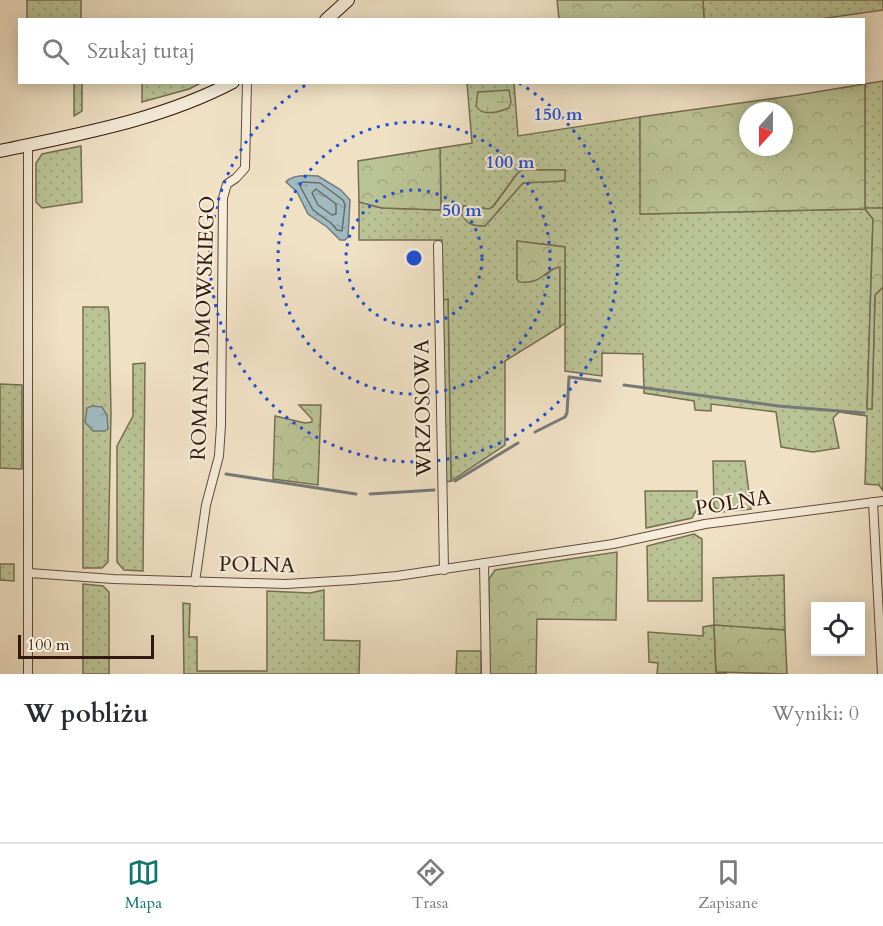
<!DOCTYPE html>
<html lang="pl">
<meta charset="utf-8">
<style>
body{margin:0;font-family:Cardo,serif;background:#f2f2f3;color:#2b2b33}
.controls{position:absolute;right:18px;bottom:18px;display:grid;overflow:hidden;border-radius:0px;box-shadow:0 3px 15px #0003}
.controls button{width:54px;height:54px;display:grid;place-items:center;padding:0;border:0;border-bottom:2px solid #e1e1e2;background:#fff;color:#2b2b33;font:30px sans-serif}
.compass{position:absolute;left:739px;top:102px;width:54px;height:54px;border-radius:50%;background:#fff;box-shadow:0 3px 15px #0003;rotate:201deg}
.scale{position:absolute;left:18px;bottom:15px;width:136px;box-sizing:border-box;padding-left:6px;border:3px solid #31190f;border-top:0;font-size:16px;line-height:21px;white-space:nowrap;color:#31190f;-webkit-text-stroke:4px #f5ecd9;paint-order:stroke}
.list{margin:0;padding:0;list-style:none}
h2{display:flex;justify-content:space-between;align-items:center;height:78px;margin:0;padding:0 24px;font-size:26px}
h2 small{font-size:20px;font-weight:400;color:#7c7c81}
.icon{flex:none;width:33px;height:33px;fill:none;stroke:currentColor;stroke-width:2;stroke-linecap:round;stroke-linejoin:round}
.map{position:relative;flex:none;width:883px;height:674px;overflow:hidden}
.search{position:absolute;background:#fff;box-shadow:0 3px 15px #0003;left:18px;right:18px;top:18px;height:66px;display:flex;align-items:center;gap:15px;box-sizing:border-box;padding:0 21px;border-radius:0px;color:#7c7c81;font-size:22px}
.sheet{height:168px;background:#fff}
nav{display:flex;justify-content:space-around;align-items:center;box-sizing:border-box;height:84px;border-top:2px solid #e1e1e2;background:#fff;font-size:16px;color:#7c7c81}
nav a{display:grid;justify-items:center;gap:3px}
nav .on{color:#0f766e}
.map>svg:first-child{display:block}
.grass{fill:url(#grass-dots);stroke:#766e52;stroke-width:1.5;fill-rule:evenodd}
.forest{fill:url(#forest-crowns);stroke:#766e52;stroke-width:1.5;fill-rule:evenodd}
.wetland{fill:url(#wetland-marsh);stroke:#766e52;stroke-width:1.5}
.water{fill:url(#water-ripples);stroke:#747a79;stroke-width:1.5}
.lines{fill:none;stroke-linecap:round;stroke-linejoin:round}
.shore{stroke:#686a68;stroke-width:1.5}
.stream{stroke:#747a79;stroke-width:3}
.street-casing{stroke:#614b3c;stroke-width:10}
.secondary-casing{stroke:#31190f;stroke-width:14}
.street{stroke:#f5ecd9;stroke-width:8}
.secondary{stroke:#f5ecd9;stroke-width:12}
.ring{fill:none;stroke:#1d4ed8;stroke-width:3;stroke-dasharray:3 6}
.labels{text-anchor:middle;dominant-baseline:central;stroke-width:4.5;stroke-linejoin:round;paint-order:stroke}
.street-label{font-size:21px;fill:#31190f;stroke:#f5ecd9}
.centre{fill:#1d4ed8;stroke:#f5ecd9;stroke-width:3}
.ring-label{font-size:18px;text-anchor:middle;font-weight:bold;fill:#1d4ed8;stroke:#f5ecd9;stroke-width:4.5;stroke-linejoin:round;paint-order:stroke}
</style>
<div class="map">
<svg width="883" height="674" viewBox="0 0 883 674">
<defs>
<pattern id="grass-dots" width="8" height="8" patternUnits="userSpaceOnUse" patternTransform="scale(1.5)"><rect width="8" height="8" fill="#bac395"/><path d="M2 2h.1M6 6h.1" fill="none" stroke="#a0a77f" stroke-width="1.8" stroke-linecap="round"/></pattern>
<pattern id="forest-crowns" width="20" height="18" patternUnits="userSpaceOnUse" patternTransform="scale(1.5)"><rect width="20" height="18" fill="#bac395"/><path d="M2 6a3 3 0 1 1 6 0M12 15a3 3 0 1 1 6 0" fill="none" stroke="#a0a77f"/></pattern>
<pattern id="wetland-marsh" width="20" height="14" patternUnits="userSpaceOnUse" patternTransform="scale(1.5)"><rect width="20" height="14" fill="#bac395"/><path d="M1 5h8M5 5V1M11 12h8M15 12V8" fill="none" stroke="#a0a77f"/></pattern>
<pattern id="water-ripples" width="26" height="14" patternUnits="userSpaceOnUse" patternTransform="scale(1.5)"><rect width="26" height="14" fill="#a0bbc0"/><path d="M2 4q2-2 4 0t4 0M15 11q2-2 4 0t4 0" fill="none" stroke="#8aa0a4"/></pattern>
</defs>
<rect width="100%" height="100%" fill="#f0e1c5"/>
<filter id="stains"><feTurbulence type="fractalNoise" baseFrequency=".00333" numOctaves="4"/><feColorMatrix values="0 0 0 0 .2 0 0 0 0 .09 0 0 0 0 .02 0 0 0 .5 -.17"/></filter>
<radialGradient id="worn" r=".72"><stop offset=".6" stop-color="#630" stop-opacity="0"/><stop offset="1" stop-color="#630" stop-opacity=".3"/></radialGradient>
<g class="grass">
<rect x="27" y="0" width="54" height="19"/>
<path d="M703 0H883V10L820 19H704Z"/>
<path d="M883 81V208L865 209 873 219 867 408 872 409 875 295 883 287V491L879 485 865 484 867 416 839 412 833 418 839 448 813 452 781 447 776 412 711 404V411L695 410 694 401 644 393 643 354 602 353V376L565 371V247L517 241V279L546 275 554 268 560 267V327L505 361V445L451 481 448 300H443L442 240H359V202L382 208 441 210 440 148 472 143 467 83H514L518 136 640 117 641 214 865 209V84ZM522 170H565V180L523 183 485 226 464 206 489 209 493 206 517 174Z"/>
<path d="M74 83H82V111L74 116Z"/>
<path d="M142 83H201L189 89 142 102Z"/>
<path d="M81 146 82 202 42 208 36 202V163L42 154Z"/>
<path d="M83 307H108L109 313 111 414 108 562 102 568H83Z"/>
<path d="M145 363 143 571 124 570 117 562V446L133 416V364Z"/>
<path d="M0 384 22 385V469L0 468Z"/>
<path d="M713 461H745L751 509 722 512 714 507Z"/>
<path d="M645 491H697V509L692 518 646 528Z"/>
<path d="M694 534 702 539V601H648L647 546Z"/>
<path d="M0 564H14V581L0 580Z"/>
<path d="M784 575 785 630 714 626 716 672 727 674H657L658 663 649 662 648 632 703 636V627L714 625 713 578Z"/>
<path d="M83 584 103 586 109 592V674H83Z"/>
<path d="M324 590V640L360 641 359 674H184L183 603 190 604 189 637H197V671H267V591L310 593Z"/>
<path d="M457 651H481V674H456Z"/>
</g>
<g class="forest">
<path d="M557 0H703L704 19H559Z"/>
<path d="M865 84V208H883V287L875 295 872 409H867L873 219 865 209 640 214V117L798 95ZM748 111H784V147H748Z"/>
<path d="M440 148 441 210 382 208 359 202 358 161Z"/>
<path d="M522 170H565V181L523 183 485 226C473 226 467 225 461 213L464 206 489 209 493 207 517 174Z"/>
<path d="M517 241 565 247V323L560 327V267C544 269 543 285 519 282L517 279Z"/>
<path d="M448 299 451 481 446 482 443 300Z"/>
<path d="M299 405H321L318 485 273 479 275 416 305 423 312 422V419Z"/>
<path d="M617 552 616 620 537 619 536 674H489V579L495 570Z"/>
<path d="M714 625 785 630 787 674 716 672Z"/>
</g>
<path class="wetland" d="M509 90 511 102 509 108C499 112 482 117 476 106L478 92Z"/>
<g class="water">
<path d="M318 176 341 190 350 200 348 237 345 240H340L327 227 308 214 297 192 286 182C292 174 308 175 318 176Z"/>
<path d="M92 406 102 407 107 415 108 429 105 431H93L85 422 87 408Z"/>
</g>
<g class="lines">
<g class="shore">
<path d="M302 182 320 183 343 200 345 205 342 231 337 230 331 223 313 210 300 186Z"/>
<path d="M316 189 336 204V214L332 215 318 205 312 193Z"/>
</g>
<g class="stream">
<path d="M624 385 778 406 864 413"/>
<path d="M535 432 565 417 567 413 569 377 600 381"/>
<path d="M226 474 356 494"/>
<path d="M455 481 518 443"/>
<path d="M370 494 434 490"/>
</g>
<g class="street-casing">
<g id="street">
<path d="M438 245 444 570"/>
<path d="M873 502 882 674"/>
<path d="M484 563 486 674"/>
<path d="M29 573 113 579 286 584 352 580 397 576 613 544 705 524 883 501"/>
<path d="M195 582 206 505 219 456 221 425 223 198 227 184 236 178 245 168 247 82"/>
<path d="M28 674V145"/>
</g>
</g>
<g class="secondary-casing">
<g id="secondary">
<path d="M326 20 348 0"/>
<path d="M0 151C79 134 161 120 233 82"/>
</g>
</g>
<use href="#street" class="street"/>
<use href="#secondary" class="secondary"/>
</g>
<g class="ring">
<circle cx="414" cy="258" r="68"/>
<circle cx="414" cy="258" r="136"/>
<path d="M519 83A204 204 0 1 1 309 83"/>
</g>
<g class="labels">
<g class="street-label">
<text transform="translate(203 328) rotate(-88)">ROMANA DMOWSKIEGO</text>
<text transform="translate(423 408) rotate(-91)">WRZOSOWA</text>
<text transform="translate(733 503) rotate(-9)">POLNA</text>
<text transform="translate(257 565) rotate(1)">POLNA</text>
</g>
</g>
<circle cx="414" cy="258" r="9" class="centre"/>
<g class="ring-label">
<text x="558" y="120">150 m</text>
<text x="510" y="168">100 m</text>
<text x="462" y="216">50 m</text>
</g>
<rect width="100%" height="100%" filter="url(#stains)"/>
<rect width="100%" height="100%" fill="url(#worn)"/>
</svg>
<div class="controls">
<button><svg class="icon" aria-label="locate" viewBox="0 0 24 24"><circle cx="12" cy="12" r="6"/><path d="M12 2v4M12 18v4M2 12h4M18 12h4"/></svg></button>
</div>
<svg class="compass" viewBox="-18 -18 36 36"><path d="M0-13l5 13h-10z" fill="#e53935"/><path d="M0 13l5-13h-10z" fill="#7c7c81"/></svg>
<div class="scale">100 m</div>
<div class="search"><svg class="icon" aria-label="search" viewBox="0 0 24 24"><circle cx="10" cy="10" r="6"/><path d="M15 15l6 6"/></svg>Szukaj tutaj</div>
</div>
<section class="sheet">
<h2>W pobliżu<small>Wyniki: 0</small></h2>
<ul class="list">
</ul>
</section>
<nav>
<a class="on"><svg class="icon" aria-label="map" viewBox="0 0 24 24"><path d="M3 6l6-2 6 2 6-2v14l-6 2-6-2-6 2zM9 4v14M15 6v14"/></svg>Mapa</a>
<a><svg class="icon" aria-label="directions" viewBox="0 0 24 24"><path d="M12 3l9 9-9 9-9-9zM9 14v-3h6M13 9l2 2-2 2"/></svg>Trasa</a>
<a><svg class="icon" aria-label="saved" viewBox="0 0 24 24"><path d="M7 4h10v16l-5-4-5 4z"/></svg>Zapisane</a>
</nav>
